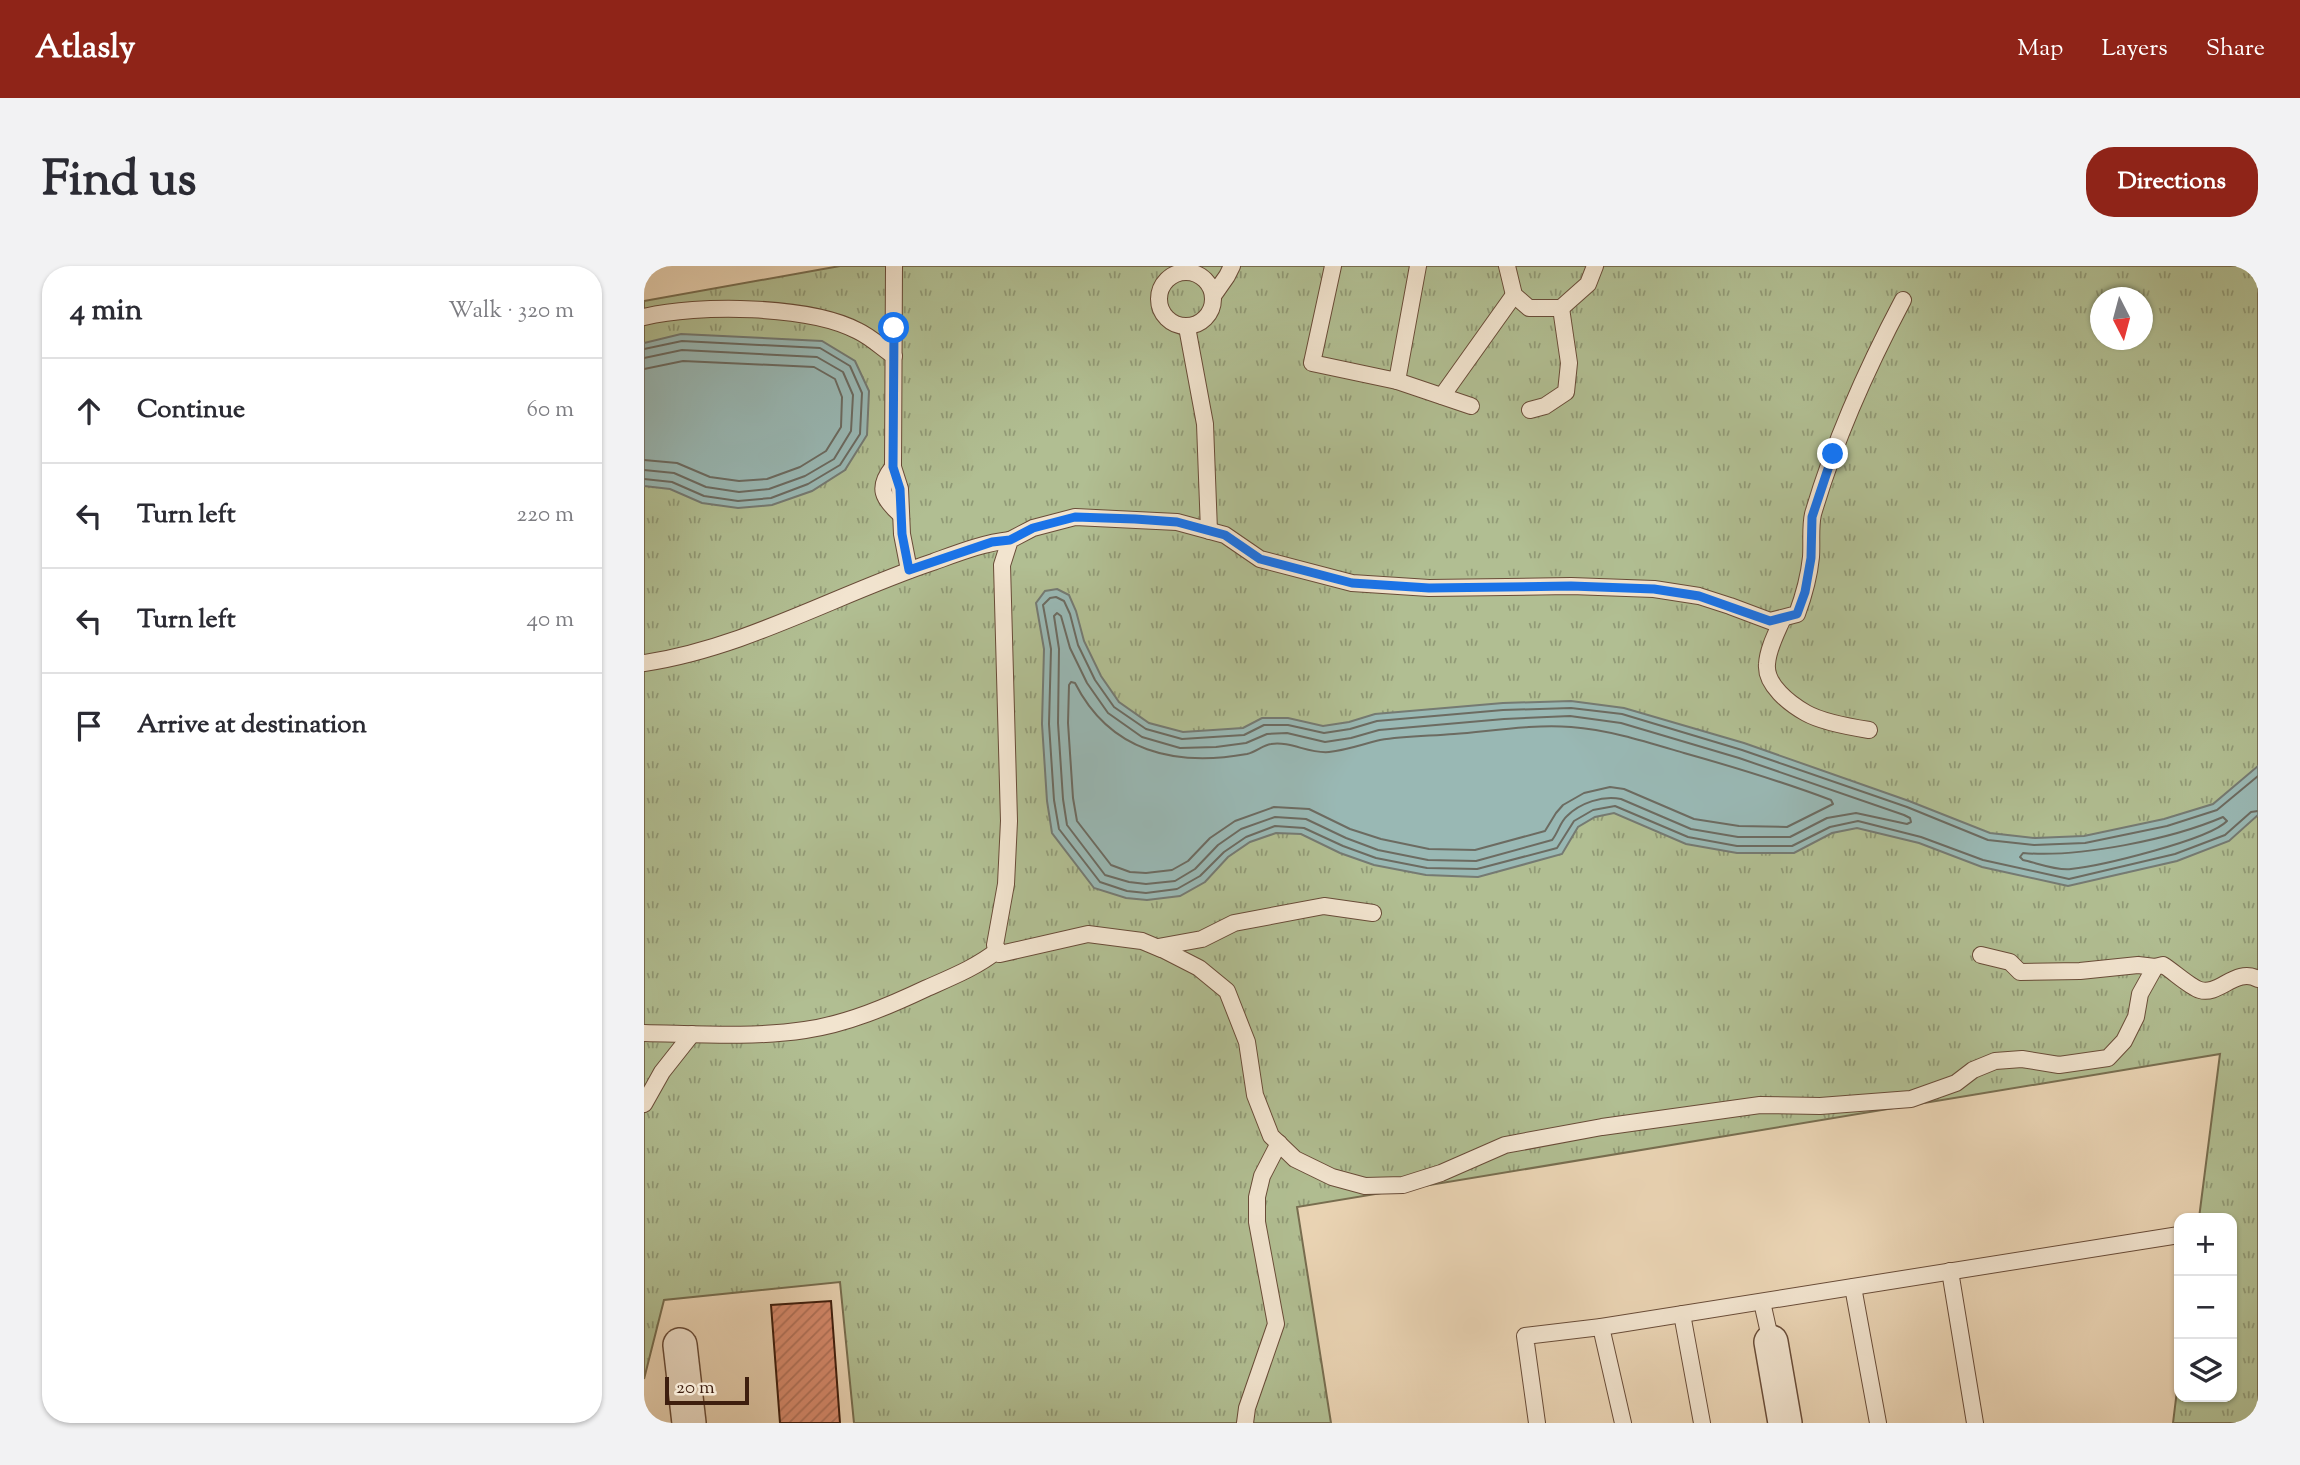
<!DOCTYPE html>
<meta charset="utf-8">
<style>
body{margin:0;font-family:"Sorts Mill Goudy",serif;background:#f2f2f3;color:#2b2b33}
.controls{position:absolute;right:21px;bottom:21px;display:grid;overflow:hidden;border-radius:14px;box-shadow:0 2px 5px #0004}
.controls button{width:63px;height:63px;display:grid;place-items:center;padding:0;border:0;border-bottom:2px solid #e1e1e2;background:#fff;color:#2b2b33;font:35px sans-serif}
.compass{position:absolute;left:1446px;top:21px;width:63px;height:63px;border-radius:50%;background:#fff;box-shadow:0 2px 5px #0004;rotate:174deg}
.scale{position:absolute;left:21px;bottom:18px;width:84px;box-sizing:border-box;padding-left:7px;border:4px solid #3e1e0e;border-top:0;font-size:19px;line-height:24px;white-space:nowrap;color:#3e1e0e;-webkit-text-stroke:5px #f2e4cf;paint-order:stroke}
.stop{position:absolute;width:21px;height:21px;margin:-16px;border:5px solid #1a73e8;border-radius:50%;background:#fff}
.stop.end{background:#1a73e8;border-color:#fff;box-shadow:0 2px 7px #0008}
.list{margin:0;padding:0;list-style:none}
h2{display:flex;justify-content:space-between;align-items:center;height:91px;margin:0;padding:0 28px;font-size:30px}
h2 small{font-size:23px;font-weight:400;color:#7c7c81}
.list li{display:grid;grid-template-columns:46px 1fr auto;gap:21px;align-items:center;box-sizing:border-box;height:105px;padding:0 28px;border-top:2px solid #e1e1e2}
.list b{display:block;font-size:26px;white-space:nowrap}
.list em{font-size:23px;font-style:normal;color:#7c7c81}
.icon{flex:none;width:38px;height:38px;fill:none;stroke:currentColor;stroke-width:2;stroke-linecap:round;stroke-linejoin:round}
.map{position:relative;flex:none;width:1614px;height:1157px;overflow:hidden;border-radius:28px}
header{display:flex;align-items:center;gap:42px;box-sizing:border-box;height:98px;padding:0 35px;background:#8f2418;color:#fff}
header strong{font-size:33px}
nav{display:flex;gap:38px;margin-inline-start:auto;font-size:24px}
.intro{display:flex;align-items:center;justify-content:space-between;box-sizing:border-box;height:168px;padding:0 42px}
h1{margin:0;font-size:49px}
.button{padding:18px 32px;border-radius:28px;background:#8f2418;color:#fff;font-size:24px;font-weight:700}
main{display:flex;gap:42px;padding:0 42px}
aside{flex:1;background:#fff;border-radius:28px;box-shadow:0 2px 5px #0004}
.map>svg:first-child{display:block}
.grass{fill:url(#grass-tufts);stroke:#786e50;stroke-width:2;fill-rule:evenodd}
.water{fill:#99b8b4;stroke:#757a72;stroke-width:2}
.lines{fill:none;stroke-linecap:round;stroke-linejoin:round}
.shore{stroke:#6c6b61;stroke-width:2}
.building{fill:url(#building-hatch);stroke:#3e1e0e;stroke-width:2}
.lane-casing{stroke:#694c38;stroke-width:18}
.street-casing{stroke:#694c38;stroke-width:36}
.lane{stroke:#f2e4cf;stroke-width:16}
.street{stroke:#f2e4cf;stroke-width:33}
.route{stroke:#1a73e8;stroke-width:9}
</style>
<header>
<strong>Atlasly</strong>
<nav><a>Map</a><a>Layers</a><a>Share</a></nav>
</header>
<div class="intro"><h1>Find us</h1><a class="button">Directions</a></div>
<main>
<aside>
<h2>4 min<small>Walk · 320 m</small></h2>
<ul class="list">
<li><svg class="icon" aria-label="ahead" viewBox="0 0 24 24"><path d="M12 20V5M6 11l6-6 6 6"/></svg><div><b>Continue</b></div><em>60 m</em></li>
<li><svg class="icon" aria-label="left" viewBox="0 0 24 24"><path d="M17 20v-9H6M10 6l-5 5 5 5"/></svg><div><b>Turn left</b></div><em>220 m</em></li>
<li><svg class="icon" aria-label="left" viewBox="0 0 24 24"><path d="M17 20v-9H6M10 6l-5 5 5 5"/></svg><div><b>Turn left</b></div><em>40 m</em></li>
<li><svg class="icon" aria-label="arrive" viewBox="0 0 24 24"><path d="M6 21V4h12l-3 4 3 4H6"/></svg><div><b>Arrive at destination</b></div></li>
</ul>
</aside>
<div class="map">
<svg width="1614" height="1157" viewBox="0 0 1614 1157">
<defs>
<pattern id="grass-tufts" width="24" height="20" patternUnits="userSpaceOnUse" patternTransform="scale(1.75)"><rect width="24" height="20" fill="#b1be92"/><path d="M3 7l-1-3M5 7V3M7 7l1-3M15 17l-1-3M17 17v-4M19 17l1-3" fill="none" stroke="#919a76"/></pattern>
<pattern id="building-hatch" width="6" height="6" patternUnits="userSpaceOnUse" patternTransform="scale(1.75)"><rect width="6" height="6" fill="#d98c6f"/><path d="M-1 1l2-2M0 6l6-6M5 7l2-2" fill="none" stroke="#b1725a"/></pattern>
</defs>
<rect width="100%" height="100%" fill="#ebd5b5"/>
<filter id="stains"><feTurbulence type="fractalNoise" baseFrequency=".00286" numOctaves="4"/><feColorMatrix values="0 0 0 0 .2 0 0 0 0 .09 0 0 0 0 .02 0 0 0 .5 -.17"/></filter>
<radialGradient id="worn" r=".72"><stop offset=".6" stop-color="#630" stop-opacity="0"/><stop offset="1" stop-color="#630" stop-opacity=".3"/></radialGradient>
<path class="grass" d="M196 0H1614V1157H1529L1535 1108V1131H1588V952H1555L1576 788 653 941 687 1157H210L196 1016 20 1034 0 1113V35ZM1456 32H1498V74H1456Z"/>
<g class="water">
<path d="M37 68 178 75 211 95 225 125 223 169 201 204 168 225 128 239 94 242 58 237 26 223 0 220V77Z"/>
<path d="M413 323 425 329 432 345 440 375 457 410 475 436 505 457 539 466 599 462 618 452H644L679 460 705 456 731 448 859 437 927 435 980 442 1100 477 1265 535 1346 567 1391 572 1440 570 1520 553 1569 538 1614 500V549L1585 575 1533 595 1424 620 1338 601 1275 577 1213 562 1188 567 1150 587H1093L1042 578 970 547 951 551 934 561 918 588 834 611 782 609 730 599 696 587 657 568 632 567 606 576 584 591 561 616 536 630 503 634 482 632 450 622 408 567 403 535 398 458 400 383 392 337 401 325Z"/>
</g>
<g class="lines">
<g class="shore">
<path d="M0 83 38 75 176 82 206 100 218 127 216 168 196 199 164 218 127 232 94 235 60 230 28 216 0 213"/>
<path d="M0 92 38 84 173 91 199 106 209 129 207 165 190 193 161 210 125 223 95 226 62 221 30 207 0 204"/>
<path d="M0 103 39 95 170 101 191 113 198 131 197 161 182 185 156 201 123 213 95 215 66 211 33 197 0 194"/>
<path d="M413 347 417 350 426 382 443 417 464 447 498 471 536 482 572 481 602 477 623 468 643 467 681 476 707 472 735 464 860 453 926 450 977 457 1095 492 1260 549 1266 552 1267 556 1263 558 1212 547 1183 552 1146 571H1094L1047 563 977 533C959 529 936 537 923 550 916 556 914 567 908 574L832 595 784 594 734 584 702 572 662 553 631 551 597 563 574 579 551 603 531 615 502 618 485 616 461 609 423 559 419 533 414 457 415 383 410 350Z"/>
<path d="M427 416 431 417C466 486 531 501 603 488 612 486 619 479 627 478 647 475 665 488 685 486 703 484 719 478 736 474 760 470 786 470 810 468 848 465 889 458 927 461 966 464 1003 476 1040 487 1090 501 1139 516 1187 534L1189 538 1143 561 1095 560 1050 553 980 523 966 521 940 527 919 539 912 547 901 565 831 584 785 583 737 573 706 563 665 543 630 541 591 555 566 572 544 595 528 604 502 607 486 606 467 599 433 555 429 532 424 457 425 419Z"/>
<path d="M1614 510 1573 544 1523 560 1441 577 1390 579 1344 574 1263 541 1098 484 978 448 927 442 859 444 733 455 706 463 680 467 644 459H620L600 469 538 473 502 463 470 441 451 414 434 379 426 348 420 335 412 331 406 332 399 339 407 383 405 458 410 534 415 563 456 616 483 625 502 627 533 623 556 610 580 586 602 571 631 560 660 562 699 580 732 592 783 602 833 603 913 582 930 555 949 544 971 540 1044 571 1093 580H1148L1186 561 1214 555 1277 571 1339 594 1425 613 1531 588 1581 569 1607 546 1614 545"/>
<path d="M1579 551 1583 555C1565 574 1456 600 1427 603 1413 605 1393 597 1379 594L1376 591 1379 587C1435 592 1528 573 1579 551Z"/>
</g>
</g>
<path class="building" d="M187 1035 196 1157H136L127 1039Z"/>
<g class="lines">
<g class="lane-casing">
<g id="lane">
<path d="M250 0 249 201 256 223 258 268 265 304"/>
<path d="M689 0 668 97 753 115 774 0"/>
<path d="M863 0 870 29 885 42H917L944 18 951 0"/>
<circle cx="542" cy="33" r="27"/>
<path d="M569 30 583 10 588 0"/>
<path d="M0 51C53 38 165 39 214 65 227 71 238 82 250 90"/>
<path d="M543 61 561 158 565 265"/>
<path d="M753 115 827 140"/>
<path d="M798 130 870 29"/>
<path d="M886 144 901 140 922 126 925 97 917 42"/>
<path d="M249 201C232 222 239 233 257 249"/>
<path d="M1139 352C1133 366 1124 382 1123 398 1121 419 1146 438 1162 447 1178 456 1206 461 1225 464"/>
<path d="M0 397C101 382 193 328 289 296 314 287 339 277 366 274"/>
<path d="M729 647 680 640 590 657 558 673 514 681 555 702 583 725 603 776 611 829 627 870 651 893 688 911 721 920 759 919 797 907 861 879 958 861 1116 839 1176 840 1267 833 1312 817 1329 804 1351 795 1378 793 1415 799 1464 792 1480 775 1492 751 1496 728 1511 701 1519 699C1529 705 1546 721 1556 724 1575 730 1592 701 1614 713"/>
<path d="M517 683 498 675 444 668 356 688 351 679 362 618 365 555 358 299 366 274 389 262 431 251 533 256 581 269 616 293 708 317 785 322 927 320 1010 323 1055 330 1086 340 1126 355 1153 348C1160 329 1165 311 1167 291 1168 277 1166 261 1169 248 1191 173 1223 102 1259 34"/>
<path d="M1337 689 1366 696 1376 706 1436 705 1494 699 1511 701"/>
<path d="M0 767C53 768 108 772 161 764 203 758 245 740 283 722 308 711 333 701 354 684"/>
<path d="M0 838 18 806 48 768"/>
<path d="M1306 1005 1331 1157"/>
<path d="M1209 1021 1234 1157"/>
<path d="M1118 1036 1127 1076"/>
<path d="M1038 1048 1058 1157"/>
<path d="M601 1157 603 1142 632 1058 613 956V931L618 910 635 877"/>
<path d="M893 1157 881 1070 957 1061"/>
<path d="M979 1157 957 1061 1535 969"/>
</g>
</g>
<g class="street-casing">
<g id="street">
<path d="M1127 1076 1141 1157"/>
<path d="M36 1079 45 1157"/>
</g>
</g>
<use href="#lane" class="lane"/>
<use href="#street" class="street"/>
</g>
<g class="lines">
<path class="route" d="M250 62 249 201 256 223 258 268 265 304 348 276 366 274 389 262 431 251 491 253 533 256 581 269 616 293 708 317 785 322 927 320 1010 323 1055 330 1126 355 1153 348 1161 326 1167 292 1168 251 1189 188"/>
</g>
<rect width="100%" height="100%" filter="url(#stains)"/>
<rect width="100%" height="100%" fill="url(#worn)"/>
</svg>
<div class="controls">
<button>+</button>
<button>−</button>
<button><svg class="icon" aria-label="layers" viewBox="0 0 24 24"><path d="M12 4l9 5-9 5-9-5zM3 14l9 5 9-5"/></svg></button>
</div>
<svg class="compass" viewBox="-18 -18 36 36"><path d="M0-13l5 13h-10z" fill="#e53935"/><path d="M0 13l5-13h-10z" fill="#7c7c81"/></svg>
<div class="scale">20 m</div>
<div class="stop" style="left:250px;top:62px"></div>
<div class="stop end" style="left:1189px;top:188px"></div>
</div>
</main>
